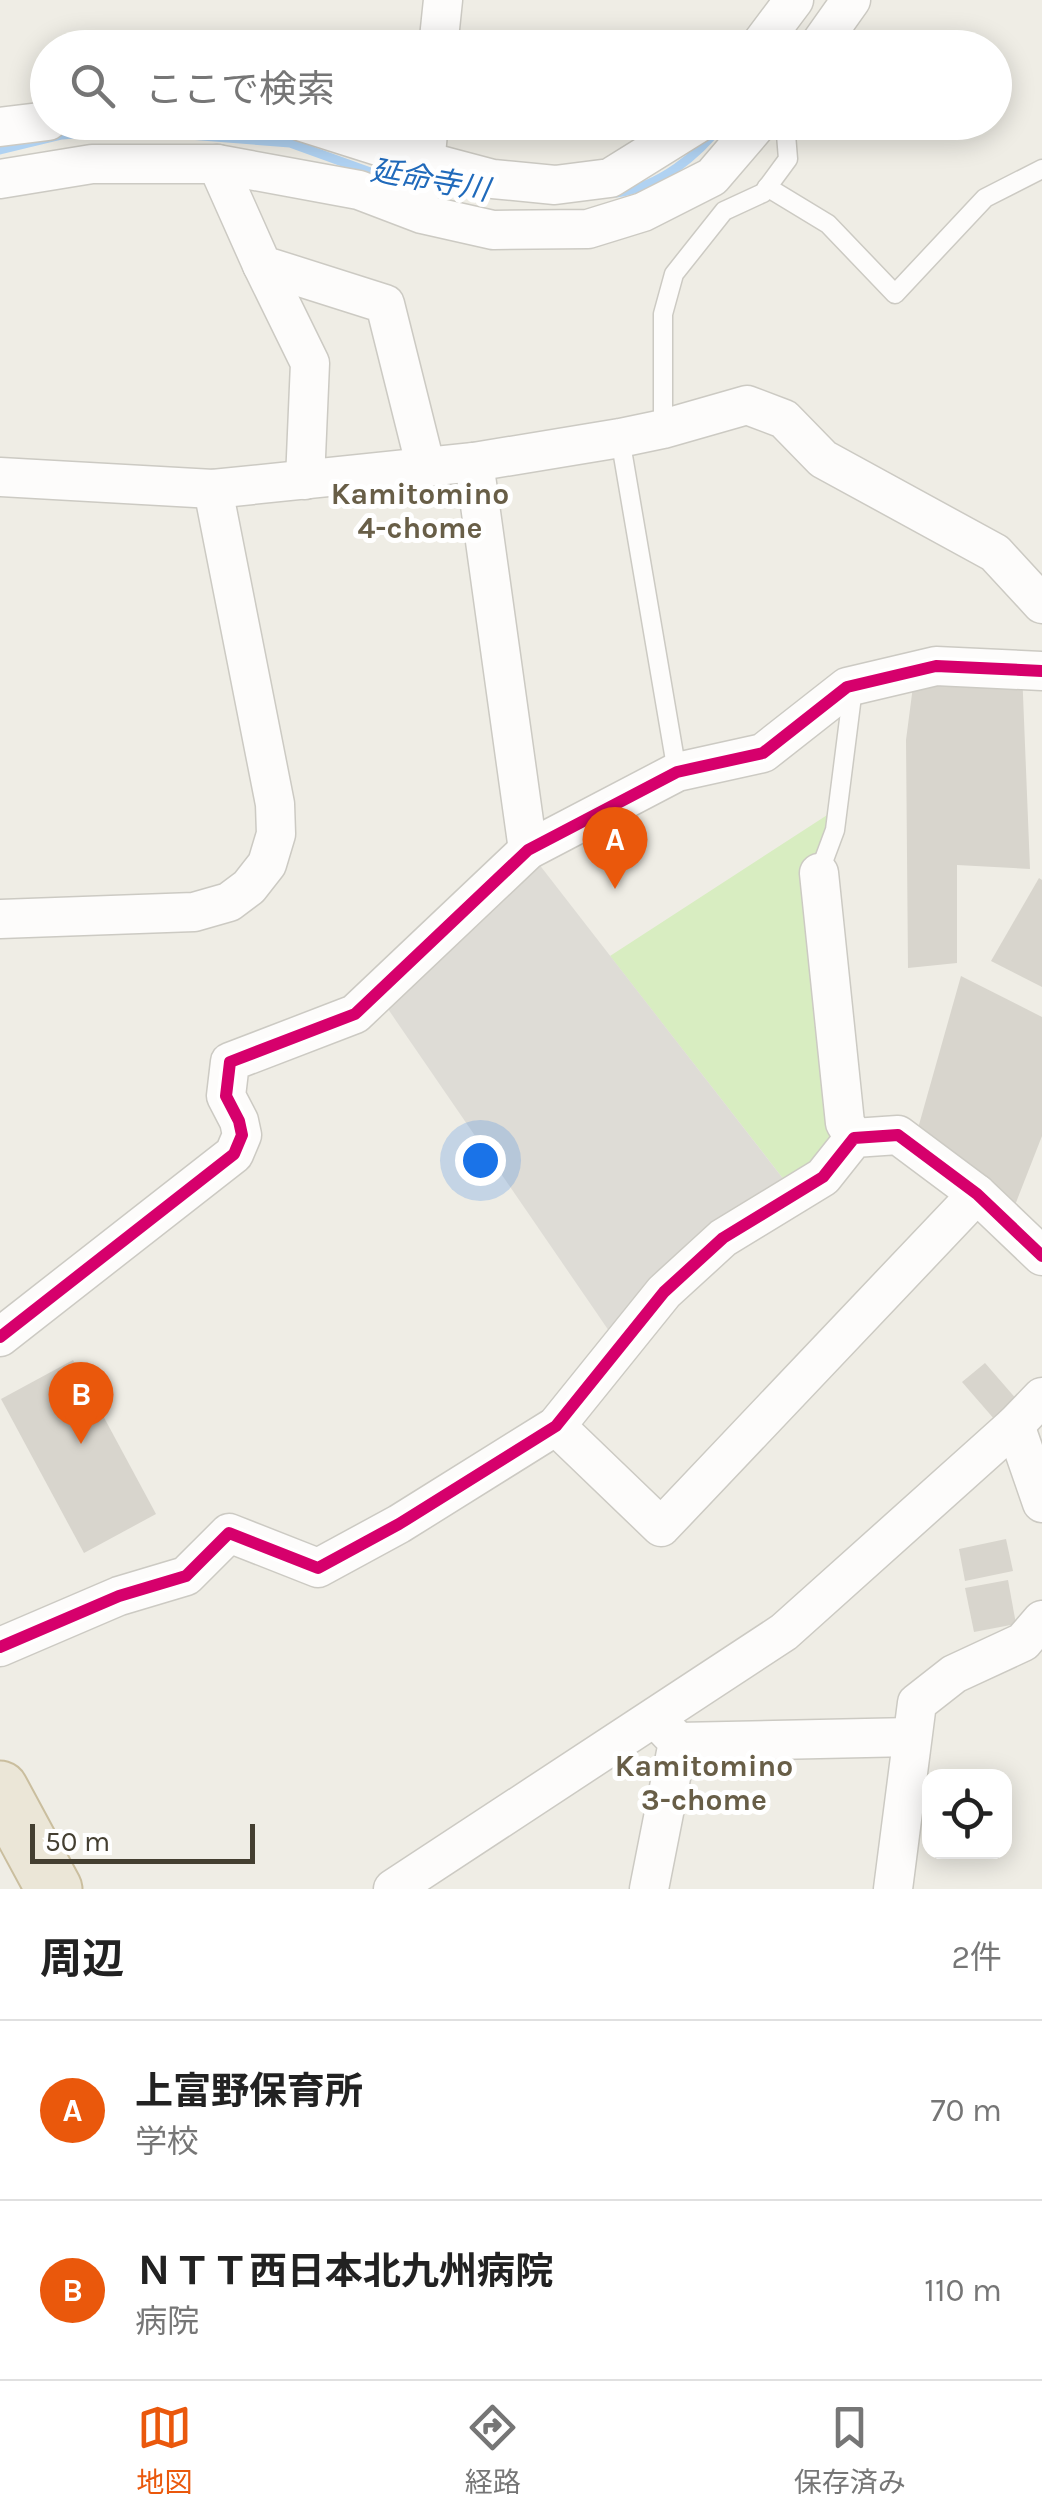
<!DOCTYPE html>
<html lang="ja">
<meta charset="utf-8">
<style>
body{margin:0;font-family:Karla,"Noto Sans JP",sans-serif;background:#f2f2f2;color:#222}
.controls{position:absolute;right:30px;bottom:30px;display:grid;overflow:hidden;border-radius:20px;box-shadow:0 5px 25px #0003}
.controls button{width:90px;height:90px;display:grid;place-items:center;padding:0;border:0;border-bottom:2px solid #e0e0e0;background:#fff;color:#222;font:50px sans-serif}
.scale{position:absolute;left:30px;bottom:25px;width:225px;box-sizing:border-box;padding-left:10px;border:5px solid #443f31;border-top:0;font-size:28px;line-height:35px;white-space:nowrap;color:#443f31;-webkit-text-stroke:8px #fff;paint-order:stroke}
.you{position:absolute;left:480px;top:1160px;width:35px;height:35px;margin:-25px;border:8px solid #fff;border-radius:50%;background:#1a73e8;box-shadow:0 0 0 15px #1a73e833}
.badge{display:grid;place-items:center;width:65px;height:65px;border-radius:50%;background:#ea580c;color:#fff;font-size:32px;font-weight:700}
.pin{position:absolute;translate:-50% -82px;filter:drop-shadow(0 2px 5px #0008)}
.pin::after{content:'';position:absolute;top:52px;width:35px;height:30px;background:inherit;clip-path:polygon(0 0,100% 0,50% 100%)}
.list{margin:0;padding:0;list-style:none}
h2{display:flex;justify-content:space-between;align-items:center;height:130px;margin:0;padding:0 40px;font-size:42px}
h2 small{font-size:32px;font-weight:400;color:#767676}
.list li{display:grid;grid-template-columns:65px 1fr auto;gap:30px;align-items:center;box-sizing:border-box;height:180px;padding:0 40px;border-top:2px solid #e0e0e0}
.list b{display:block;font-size:38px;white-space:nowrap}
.list p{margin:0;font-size:32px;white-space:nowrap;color:#767676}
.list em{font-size:32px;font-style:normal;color:#767676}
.icon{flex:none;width:55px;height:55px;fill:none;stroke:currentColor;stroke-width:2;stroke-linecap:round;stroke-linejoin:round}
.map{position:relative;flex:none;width:1042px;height:1889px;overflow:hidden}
.search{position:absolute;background:#fff;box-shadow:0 5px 25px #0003;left:30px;right:30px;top:30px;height:110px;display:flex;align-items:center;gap:25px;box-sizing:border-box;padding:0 35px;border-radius:55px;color:#767676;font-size:38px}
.sheet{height:490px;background:#fff}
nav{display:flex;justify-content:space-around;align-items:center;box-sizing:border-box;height:140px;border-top:2px solid #e0e0e0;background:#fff;font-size:28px;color:#767676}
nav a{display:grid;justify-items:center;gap:5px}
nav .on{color:#ea580c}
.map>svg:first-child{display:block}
.green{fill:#d8edc1}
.parking{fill:#dedcd6}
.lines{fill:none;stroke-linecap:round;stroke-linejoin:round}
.stream{stroke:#b0d2f2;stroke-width:9}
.building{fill:#d8d5cd}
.lane-casing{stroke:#cccac3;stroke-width:21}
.street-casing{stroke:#cccac3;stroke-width:41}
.highway-casing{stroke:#cabe9e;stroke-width:59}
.lane{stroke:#fdfcfb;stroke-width:18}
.street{stroke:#fdfcfb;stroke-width:38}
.highway{stroke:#ebe6d7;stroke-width:55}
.cycleway-casing{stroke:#fff;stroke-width:19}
.cycleway{stroke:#d6006c;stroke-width:12}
.labels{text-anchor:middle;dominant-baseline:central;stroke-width:10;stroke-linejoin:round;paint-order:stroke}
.water-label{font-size:30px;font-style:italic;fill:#206abb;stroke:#fff}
.neighbourhood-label{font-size:30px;font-weight:bold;fill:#685e47;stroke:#fff}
</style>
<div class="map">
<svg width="1042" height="1889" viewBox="0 0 1042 1889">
<rect width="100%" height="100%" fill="#efede5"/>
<path class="green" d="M838 808 819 873 845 1120 795 1194 610 956Z"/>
<path class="parking" d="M528 850 795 1194 620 1347 377 993Z"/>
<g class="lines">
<g class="stream">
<path d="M0 150 62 135 125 130 290 143 373 173 417 180"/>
<path d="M616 193C660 187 697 156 724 122"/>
</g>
</g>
<g class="building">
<path d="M1022 670 1030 869 957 865V963L908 968 906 740 915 671Z"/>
<path d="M1039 878 1042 880V987L991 961Z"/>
<path d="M961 976 1042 1017V1136L1008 1223 913 1146Z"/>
<path d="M73 1360 156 1514 84 1553 1 1399Z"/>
<path d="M985 1363 1018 1401 995 1420 962 1382Z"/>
<path d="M1006 1539 1013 1571 965 1581 959 1549Z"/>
<path d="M1008 1580 1016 1624 974 1632 965 1588Z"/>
</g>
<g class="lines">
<g class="lane-casing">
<g id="lane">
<path d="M767 187 828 224 895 294 985 198 1042 169"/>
<path d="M663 429V314L674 274 724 211 763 193 788 159 785 122"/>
<path d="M620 438 677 772"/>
<path d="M819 873 835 830 853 688"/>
</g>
</g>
<g class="street-casing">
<g id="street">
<path d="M438 48 443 0"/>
<path d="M758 48 794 0"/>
<path d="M817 48 851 0"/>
<path d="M302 122 425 161 493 179 555 185 610 178 700 122"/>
<path d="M0 127 48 121"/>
<path d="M217 164 262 265 385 304 426 468"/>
<path d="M0 179 92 164H217L359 190 422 214 493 230 588 229 643 212 712 177 759 122"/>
<path d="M423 186 429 122"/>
<path d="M262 265 310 363 305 480"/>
<path d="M474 462 528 850"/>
<path d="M0 477 213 489 474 462 620 438 663 429 747 405 784 419 823 459 995 553 1042 604"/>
<path d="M819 873 845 1123 854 1138"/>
<path d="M0 919 194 912 229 902 249 887 267 864 276 834 275 804 213 489"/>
<path d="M0 1337 234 1154 242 1135 239 1121 226 1096 230 1062 355 1014 528 850 677 772 763 753 847 687 936 666 1042 671"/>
<path d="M1015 1425 1042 1503"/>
<path d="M556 1426 661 1527 977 1194"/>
<path d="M0 1647 119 1596 186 1576 229 1533 318 1568 399 1524 556 1426 664 1292 723 1238 823 1177 854 1138 898 1135 977 1194 1042 1256"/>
<path d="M678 1742 912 1737"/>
<path d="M393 1889 784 1632 1015 1425 1042 1397"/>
<path d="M649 1889 678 1742 662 1725"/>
<path d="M893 1889 917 1703 954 1674 1023 1642 1042 1620"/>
</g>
</g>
<g class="highway-casing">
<path id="highway" d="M0 1789 54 1889"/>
</g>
<use href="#lane" class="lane"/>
<use href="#street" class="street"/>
<use href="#highway" class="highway"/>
<g class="cycleway-casing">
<g id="cycleway">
<path d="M0 1337 234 1154 242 1135 239 1121 226 1096 230 1062 355 1014 528 850 677 772 763 753 847 687 936 666 1042 671"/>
<path d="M0 1647 119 1596 186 1576 229 1533 318 1568 399 1524 556 1426 664 1292 723 1238 823 1177 854 1138 898 1135 977 1194 1042 1256"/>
</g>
</g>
<use href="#cycleway" class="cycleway"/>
</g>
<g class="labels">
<g class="water-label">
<text transform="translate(430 180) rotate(10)">延命寺川</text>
</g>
<g class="neighbourhood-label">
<text x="420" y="494">Kamitomino<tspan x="420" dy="34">4-chome</tspan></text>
<text x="704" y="1766">Kamitomino<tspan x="704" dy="34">3-chome</tspan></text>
</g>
</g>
</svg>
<div class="controls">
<button><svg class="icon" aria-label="locate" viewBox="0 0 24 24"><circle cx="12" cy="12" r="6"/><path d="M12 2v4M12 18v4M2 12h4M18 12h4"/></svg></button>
</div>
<div class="scale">50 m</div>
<div class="you"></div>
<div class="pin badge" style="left:615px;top:889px">A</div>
<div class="pin badge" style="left:81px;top:1444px">B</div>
<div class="search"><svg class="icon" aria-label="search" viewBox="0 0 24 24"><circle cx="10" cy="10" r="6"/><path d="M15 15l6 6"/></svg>ここで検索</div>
</div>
<section class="sheet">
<h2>周辺<small>2件</small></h2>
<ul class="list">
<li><span class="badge">A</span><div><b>上富野保育所</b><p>学校</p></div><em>70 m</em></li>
<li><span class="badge">B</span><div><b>ＮＴＴ西日本北九州病院</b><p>病院</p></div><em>110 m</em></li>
</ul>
</section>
<nav>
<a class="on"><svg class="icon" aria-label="map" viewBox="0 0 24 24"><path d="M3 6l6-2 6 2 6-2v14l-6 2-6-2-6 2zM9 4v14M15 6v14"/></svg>地図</a>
<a><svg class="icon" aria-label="directions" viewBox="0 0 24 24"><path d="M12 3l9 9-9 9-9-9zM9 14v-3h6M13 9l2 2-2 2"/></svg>経路</a>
<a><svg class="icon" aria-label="saved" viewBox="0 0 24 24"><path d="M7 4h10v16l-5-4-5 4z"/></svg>保存済み</a>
</nav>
